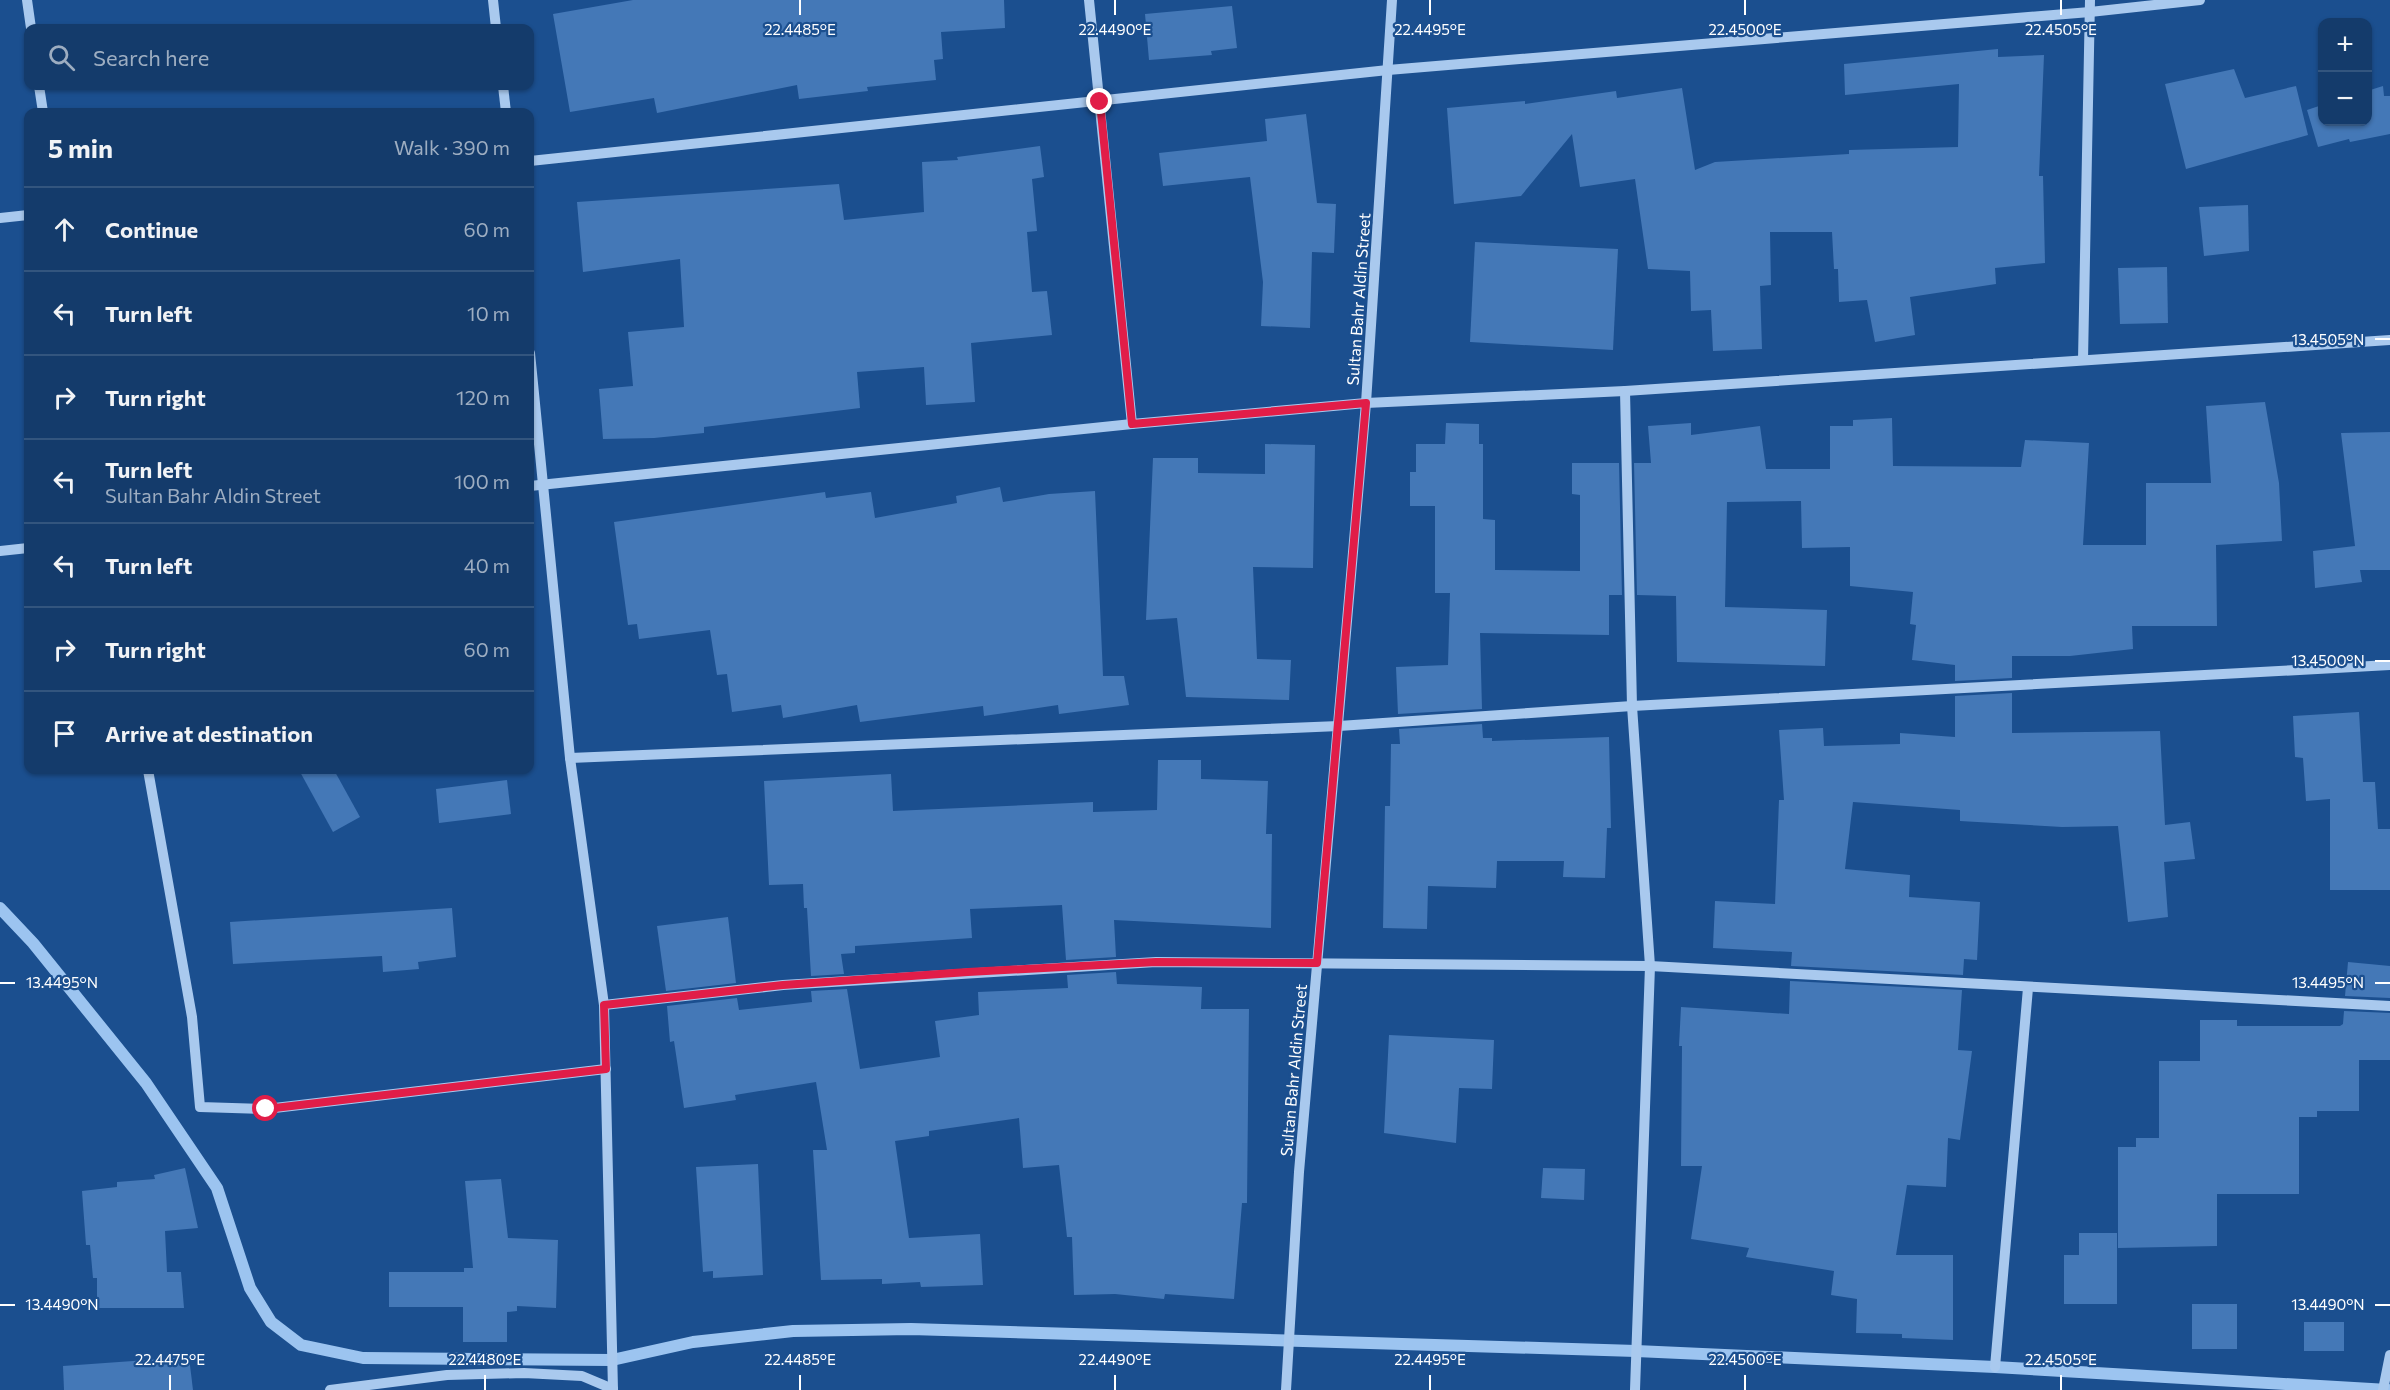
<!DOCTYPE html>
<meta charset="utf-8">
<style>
body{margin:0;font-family:Commissioner,sans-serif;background:#1d4271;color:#f1f3f6}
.controls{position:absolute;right:18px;top:18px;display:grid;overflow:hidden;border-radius:12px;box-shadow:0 2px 4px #0004}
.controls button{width:54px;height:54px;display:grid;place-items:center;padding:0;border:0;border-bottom:2px solid #33557e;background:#143b6b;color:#f1f3f6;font:30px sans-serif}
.stop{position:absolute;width:18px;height:18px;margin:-14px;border:4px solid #e11d48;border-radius:50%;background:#fff}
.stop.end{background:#e11d48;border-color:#fff;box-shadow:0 2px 6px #0008}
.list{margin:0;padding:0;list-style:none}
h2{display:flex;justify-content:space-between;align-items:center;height:78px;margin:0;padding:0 24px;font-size:26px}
h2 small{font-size:20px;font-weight:400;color:#9dadc1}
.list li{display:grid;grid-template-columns:39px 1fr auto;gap:18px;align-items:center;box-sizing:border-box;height:84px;padding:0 24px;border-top:2px solid #33557e}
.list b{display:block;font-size:22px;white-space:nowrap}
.list p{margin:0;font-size:20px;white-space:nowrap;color:#9dadc1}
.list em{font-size:20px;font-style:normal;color:#9dadc1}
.icon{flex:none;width:33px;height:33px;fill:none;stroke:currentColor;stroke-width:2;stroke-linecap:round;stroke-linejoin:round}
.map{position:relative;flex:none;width:2390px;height:1390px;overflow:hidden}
.search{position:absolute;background:#143b6b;box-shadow:0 2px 4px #0004;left:24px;top:24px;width:510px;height:66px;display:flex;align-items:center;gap:15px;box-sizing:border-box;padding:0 21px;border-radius:12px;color:#9dadc1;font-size:22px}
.panel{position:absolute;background:#143b6b;box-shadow:0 2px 4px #0004;left:24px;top:108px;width:510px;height:666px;border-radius:12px}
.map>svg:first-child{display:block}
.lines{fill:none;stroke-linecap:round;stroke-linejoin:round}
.stream{stroke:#9cc4f0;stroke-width:12}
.building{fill:#4478b7}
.minor{stroke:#a9c9ee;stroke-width:10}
.route{stroke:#e11d48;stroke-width:8}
.ticks{fill:none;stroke:#fff;stroke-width:2}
.labels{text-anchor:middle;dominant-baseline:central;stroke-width:4.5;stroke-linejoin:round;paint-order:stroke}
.street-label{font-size:16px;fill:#fff;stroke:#1b4f8f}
.ticks-label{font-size:15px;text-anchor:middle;fill:#fff;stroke:#1b4f8f;stroke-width:4.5;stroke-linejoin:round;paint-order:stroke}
</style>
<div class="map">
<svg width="2390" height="1390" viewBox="0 0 2390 1390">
<rect width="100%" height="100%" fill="#1b4f8f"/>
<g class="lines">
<path class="stream" d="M0 908 33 943 146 1083 217 1188 250 1288 271 1322 301 1345 363 1358 612 1360 693 1342 793 1331 911 1329 1636 1351 1995 1367 2388 1390"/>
</g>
<g class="building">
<path d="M633 0H1004L1005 28 941 32 943 59 934 60 936 80 867 87 868 91 799 99 797 85 657 113 654 98 570 112 553 14Z"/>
<path d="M1232 6 1237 48 1211 51 1212 55 1149 60 1145 14Z"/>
<path d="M1998 49V57L2044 55 2039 176H2043L2045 263 1995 268 1996 284 1910 297 1915 335 1875 342 1867 300 1839 302 1838 269H1834L1832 232H1770L1771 285 1760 286 1762 349 1713 351 1711 310 1691 311 1690 271 1648 269 1635 179 1580 187 1572 134 1521 196 1454 204 1447 108 1525 101V104L1616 91 1617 98 1682 88 1695 170 1715 162 1849 154V150L1958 147 1959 84 1845 95 1844 64Z"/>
<path d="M2234 69 2245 98 2296 86 2308 135 2186 169 2165 84Z"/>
<path d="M2383 86 2384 96H2390V134L2350 142 2349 139 2318 147 2307 110 2322 105V122H2367V91Z"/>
<path d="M1306 114 1317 203 1336 204 1334 253 1312 252 1310 328 1261 326 1263 282 1250 177 1163 186 1159 153 1267 141 1265 119Z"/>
<path d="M1040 146 1044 177 1032 179 1037 231 1027 232 1032 292 1047 291 1052 335 971 343 975 402 926 405 924 367 857 372 860 408 704 427V433L654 438 603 439 599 389 633 386 628 332 684 327 680 259 583 272 577 202 839 184 844 220 924 212 922 162 958 160 957 157Z"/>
<path d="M2248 205 2249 251 2204 256 2199 207Z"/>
<path d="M1475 242 1618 249 1613 350 1470 342Z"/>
<path d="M2167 267 2168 323 2120 324 2118 268Z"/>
<path d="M2265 402 2279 483 2282 541 2216 545 2217 626H2132L2133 649 2070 656H2012V678L1955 681V665L1912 660 1916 625 1910 624 1913 592 1850 586V547L1802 548 1801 501 1727 502 1725 607 1827 610 1825 666 1677 662 1676 596 1637 595 1634 463H1651L1648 426 1691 423V435L1760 426 1766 469H1830V426H1853V420L1892 418 1893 466 2021 467 2025 440 2089 443 2083 545H2146V483H2211L2206 406Z"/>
<path d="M1446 423 1479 424V444H1483V519L1495 520V570L1580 571V495L1572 494V463H1619L1622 595H1609V635L1480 633 1482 709 1398 714 1396 667 1448 665 1450 593H1435V506H1410V472H1416V444H1445Z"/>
<path d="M2390 432V570H2360L2362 582 2315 588 2313 551 2355 546 2341 433Z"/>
<path d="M1265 444 1315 445 1313 568 1253 567 1257 659 1291 660 1289 700 1186 697 1177 618 1146 620 1153 458H1198V473L1265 474Z"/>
<path d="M1000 487 1003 502 1049 494 1095 491 1103 676H1124L1129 705 1059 714 1058 705 984 716 983 706 860 722 857 705 783 718 781 705 732 712 727 674 717 675 710 630 639 639 637 624 628 625 614 522 825 492 826 498 871 492 875 518 957 503 956 496Z"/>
<path d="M2012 693V733L2160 731 2165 825 2190 822 2195 859 2164 862 2168 917 2128 922 2118 826 2062 827 1960 821V810L1853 802 1845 869 1910 875 1909 897 1980 902 1977 960 1964 959 1963 975 1791 966 1792 952 1713 948 1715 901 1775 904 1779 800H1784L1779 730 1823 728 1824 746 1900 744V733L1955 737V696Z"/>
<path d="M2359 712 2363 782H2375L2378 829H2390V890H2330V799L2306 801 2303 758 2295 757 2293 716Z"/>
<path d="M1482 724 1483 738H1492V741L1609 737 1611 828H1607L1605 878 1563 877 1564 861H1497L1496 888 1428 886 1427 929 1383 928 1385 806H1390L1391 744H1400L1399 729Z"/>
<path d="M1158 760H1201V779L1268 781 1266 834H1272L1271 928 1114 920 1116 957 1066 960 1062 905 970 909 972 938 855 946V953L841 954 844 974 811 976 807 908H804L803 884 769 885 764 781 891 774 893 811 1093 802V812L1157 810Z"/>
<path d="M299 770H334L360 817 333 832Z"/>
<path d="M507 780 511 814 439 823 436 789Z"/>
<path d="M452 908 456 957 418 962 419 969 383 972 382 956 233 964 230 922Z"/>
<path d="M728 917 736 983 666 991 657 926Z"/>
<path d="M2348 962 2390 966V998L2345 996Z"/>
<path d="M1116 972 1117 984 1202 987 1201 1009H1249L1247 1203H1242L1234 1299 1165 1294 1164 1299 1115 1294 1074 1295 1072 1237H1067L1059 1165 1023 1168 1019 1118 929 1131V1136L895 1141 909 1238 980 1234 983 1285 921 1287 920 1282 882 1284V1279L821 1280 813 1150H827L816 1082 735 1095 736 1100 684 1108 674 1041 670 1042 667 1006 737 998 739 1010 812 1002 811 991 847 989 860 1069 940 1057 935 1021 979 1015 978 992 1068 988 1067 975Z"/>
<path d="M1790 981 1962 990 1958 1050 1972 1051 1960 1140 1948 1138 1946 1187 1907 1185 1896 1255H1953V1340L1902 1338V1334L1856 1333 1857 1299 1831 1295 1834 1271 1746 1257 1749 1248 1691 1239 1702 1166H1681L1682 1046H1679L1681 1007 1789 1014Z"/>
<path d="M2344 1011 2390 1013V1060H2359V1111H2317V1117H2299V1194H2217V1246L2118 1248V1147H2136V1138H2159V1061H2200V1020H2237V1026H2340L2343 1024Z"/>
<path d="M1389 1035 1494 1040 1492 1089 1459 1088 1456 1143 1384 1133Z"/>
<path d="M758 1164 763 1275 713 1278V1271L703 1272 696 1167Z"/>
<path d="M185 1168 198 1228 165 1231 167 1272H181L184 1308H97V1278H93L90 1245H86L82 1191 117 1187V1182L155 1179 154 1175Z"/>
<path d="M1543 1168 1585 1169 1584 1200 1541 1198Z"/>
<path d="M501 1179 508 1238 558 1240 556 1308 517 1306V1311L507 1312V1342H463V1307H389V1272H464V1268H473L465 1181Z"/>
<path d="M2079 1233H2117V1304H2064V1255H2079Z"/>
<rect x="2192" y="1304" width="45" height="45"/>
<rect x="2304" y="1322" width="40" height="29"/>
<path d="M189 1357 193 1390H64L63 1366Z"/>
</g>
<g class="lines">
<g class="minor">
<path d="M27 0 31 28"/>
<path d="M493 0 496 28"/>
<path d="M1089 0 1132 424"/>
<path d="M39 86 43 112"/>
<path d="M503 86 506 112"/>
<path d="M530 161 1388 70 2090 12 2200 0"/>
<path d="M0 218 28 215"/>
<path d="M530 353 570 758 604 1005 613 1390"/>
<path d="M2083 360 2090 0"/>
<path d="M1625 391 1632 706 1650 966 1635 1390"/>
<path d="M530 486 1132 424 1366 403 1625 391 2390 340"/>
<path d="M0 551 28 548"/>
<path d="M570 758 1339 726 1632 706 2390 665"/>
<path d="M148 770 192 1017 200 1107 266 1109 606 1069"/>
<path d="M604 1005 783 985 1156 962 1650 966 2390 1006"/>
<path d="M1995 1367 2028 988"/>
<path d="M330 1390 447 1375 524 1373 582 1376 613 1389"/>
<path d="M1286 1390 1299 1172 1366 403 1392 0"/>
<path d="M2383 1390 2390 1355"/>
</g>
</g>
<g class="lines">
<path class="route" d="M266 1109 606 1069 604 1005 783 985 968 972 1156 962 1317 963 1366 403 1132 424 1100 102"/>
</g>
<path class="ticks" d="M800 0V15M1115 0V15M1430 0V15M1745 0V15M2061 0V15M2375 339H2390M2375 661H2390M0 983H15M2375 983H2390M0 1305H15M2375 1305H2390M170 1375V1390M485 1375V1390M800 1375V1390M1115 1375V1390M1430 1375V1390M1745 1375V1390M2061 1375V1390"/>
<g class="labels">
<g class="street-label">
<text transform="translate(1358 299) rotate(-86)">Sultan Bahr Aldin Street</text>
<text transform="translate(1293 1070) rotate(-85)">Sultan Bahr Aldin Street</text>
</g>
</g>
<g class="ticks-label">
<text x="800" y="35">22.4485°E</text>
<text x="1115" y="35">22.4490°E</text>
<text x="1430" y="35">22.4495°E</text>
<text x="1745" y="35">22.4500°E</text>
<text x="2061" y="35">22.4505°E</text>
<text x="2328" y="345">13.4505°N</text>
<text x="2328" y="666">13.4500°N</text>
<text x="62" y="988">13.4495°N</text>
<text x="2328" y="988">13.4495°N</text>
<text x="62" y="1310">13.4490°N</text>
<text x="2328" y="1310">13.4490°N</text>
<text x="170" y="1365">22.4475°E</text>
<text x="485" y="1365">22.4480°E</text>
<text x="800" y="1365">22.4485°E</text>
<text x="1115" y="1365">22.4490°E</text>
<text x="1430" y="1365">22.4495°E</text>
<text x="1745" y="1365">22.4500°E</text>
<text x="2061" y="1365">22.4505°E</text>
</g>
</svg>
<div class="controls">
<button>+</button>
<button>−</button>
</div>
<div class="stop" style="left:266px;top:1109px"></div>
<div class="stop end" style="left:1100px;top:102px"></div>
<div class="search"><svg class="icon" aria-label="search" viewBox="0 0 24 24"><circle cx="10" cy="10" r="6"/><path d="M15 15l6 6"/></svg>Search here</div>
<section class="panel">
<h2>5 min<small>Walk · 390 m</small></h2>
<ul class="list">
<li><svg class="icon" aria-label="ahead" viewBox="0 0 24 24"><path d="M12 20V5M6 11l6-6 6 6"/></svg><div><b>Continue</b></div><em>60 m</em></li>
<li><svg class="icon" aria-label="left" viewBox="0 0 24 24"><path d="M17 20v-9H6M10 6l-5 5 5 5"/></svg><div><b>Turn left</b></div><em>10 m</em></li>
<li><svg class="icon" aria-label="right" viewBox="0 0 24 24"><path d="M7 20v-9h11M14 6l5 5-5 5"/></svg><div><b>Turn right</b></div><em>120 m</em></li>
<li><svg class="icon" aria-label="left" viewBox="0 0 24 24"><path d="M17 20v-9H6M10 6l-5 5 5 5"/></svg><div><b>Turn left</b><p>Sultan Bahr Aldin Street</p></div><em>100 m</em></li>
<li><svg class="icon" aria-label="left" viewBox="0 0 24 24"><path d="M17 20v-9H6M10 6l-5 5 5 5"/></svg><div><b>Turn left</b></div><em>40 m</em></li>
<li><svg class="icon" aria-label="right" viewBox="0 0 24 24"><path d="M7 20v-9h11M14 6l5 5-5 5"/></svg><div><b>Turn right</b></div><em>60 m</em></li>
<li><svg class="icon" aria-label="arrive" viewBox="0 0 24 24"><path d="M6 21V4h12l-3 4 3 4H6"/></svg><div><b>Arrive at destination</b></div></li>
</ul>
</section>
</div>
